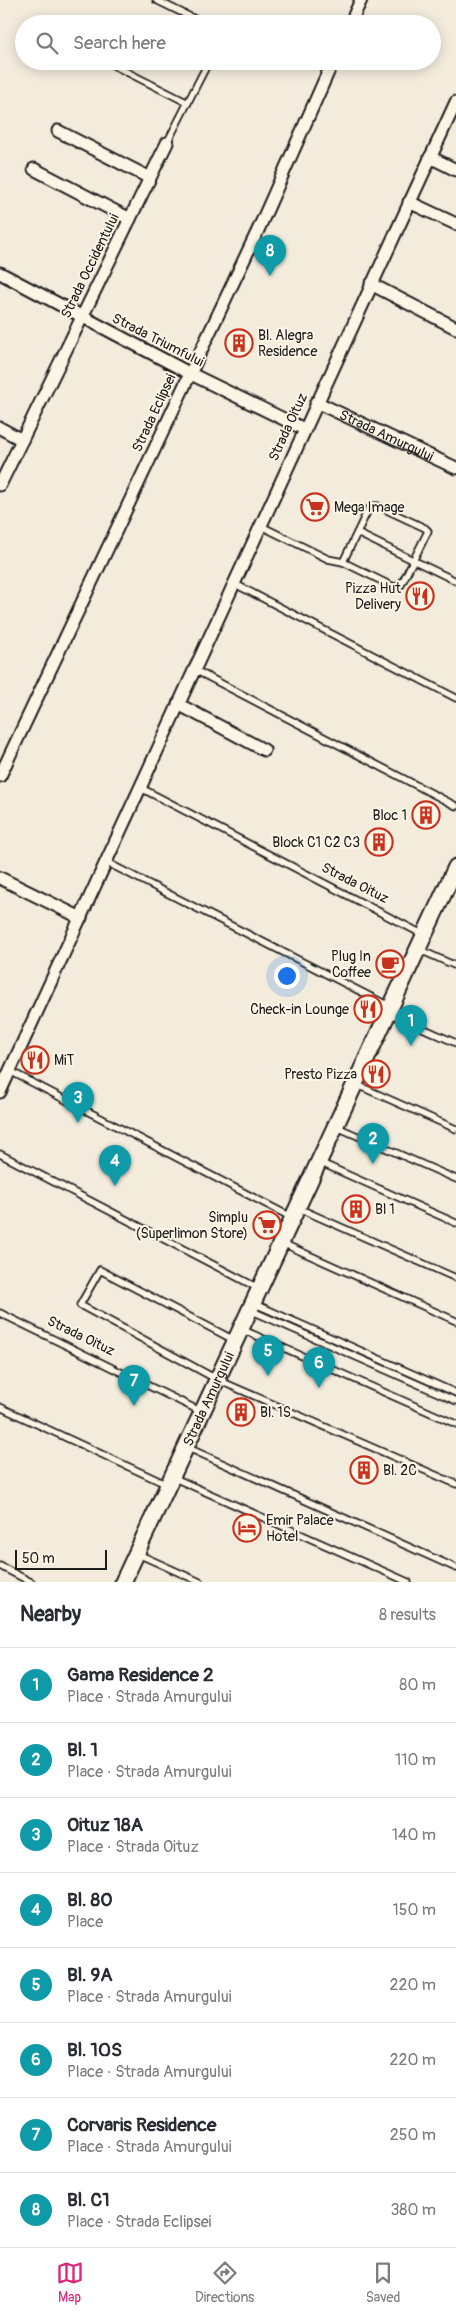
<!DOCTYPE html>
<meta charset="utf-8">
<style>
body{margin:0;font-family:Pangolin,sans-serif;background:#f7f7f7;color:#2b2b33}
.scale{position:absolute;left:15px;bottom:12px;width:92px;box-sizing:border-box;padding-left:5px;border:2px solid #1c1c1c;border-top:0;font-size:14px;line-height:18px;white-space:nowrap;color:#1c1c1c;-webkit-text-stroke:4px #fcf5e5;paint-order:stroke}
.you{position:absolute;left:286px;top:975px;width:18px;height:18px;margin:-12px;border:4px solid #fff;border-radius:50%;background:#1a73e8;box-shadow:0 0 0 8px #1a73e833}
.badge{display:grid;place-items:center;width:32px;height:32px;border-radius:50%;background:#db2777;color:#fff;font-size:16px;font-weight:700}
.pin{position:absolute;translate:-50% -41px;filter:drop-shadow(0 1px 2px #0008)}
.pin::after{content:'';position:absolute;top:26px;width:18px;height:15px;background:inherit;clip-path:polygon(0 0,100% 0,50% 100%)}
.list{margin:0;padding:0;list-style:none}
h2{display:flex;justify-content:space-between;align-items:center;height:65px;margin:0;padding:0 20px;font-size:21px}
h2 small{font-size:16px;font-weight:400;color:#7c7c81}
.list li{display:grid;grid-template-columns:32px 1fr auto;gap:15px;align-items:center;box-sizing:border-box;height:75px;padding:0 20px;border-top:1px solid #e1e1e2}
.list b{display:block;font-size:19px;white-space:nowrap}
.list p{margin:0;font-size:16px;white-space:nowrap;color:#7c7c81}
.list em{font-size:16px;font-style:normal;color:#7c7c81}
.icon{flex:none;width:28px;height:28px;fill:none;stroke:currentColor;stroke-width:2;stroke-linecap:round;stroke-linejoin:round}
.map{position:relative;flex:none;width:456px;height:1582px;overflow:hidden}
.search{position:absolute;background:#fff;box-shadow:0 2px 12px #0003;left:15px;right:15px;top:15px;height:55px;display:flex;align-items:center;gap:12px;box-sizing:border-box;padding:0 18px;border-radius:28px;color:#7c7c81;font-size:19px}
.sheet{height:665px;background:#fff}
nav{display:flex;justify-content:space-around;align-items:center;box-sizing:border-box;height:70px;border-top:1px solid #e1e1e2;background:#fff;font-size:14px;color:#7c7c81}
nav a{display:grid;justify-items:center;gap:2px}
nav .on{color:#db2777}
.map>svg:first-child{display:block}
.lines{fill:none;stroke-linecap:round;stroke-linejoin:round}
.lane-casing{stroke:#1c1c1c;stroke-width:9}
.street-casing{stroke:#1c1c1c;stroke-width:15}
.secondary-casing{stroke:#1c1c1c;stroke-width:19}
.lane{stroke:#fcf5e5;stroke-width:5.5}
.street{stroke:#fcf5e5;stroke-width:11}
.secondary{stroke:#fcf5e5;stroke-width:15}
.labels{text-anchor:middle;dominant-baseline:central;stroke-width:4;stroke-linejoin:round;paint-order:stroke}
.street-label{font-size:14px;fill:#1c1c1c;stroke:#fcf5e5}
.poi-label{font-size:14px;fill:#1c1c1c;stroke:#fcf5e5;text-anchor:start}
</style>
<div class="map">
<svg width="456" height="1582" viewBox="0 0 456 1582">
<rect width="100%" height="100%" fill="#f3ecdd"/>
<filter id="ink" filterUnits="userSpaceOnUse"><feTurbulence type="fractalNoise" baseFrequency=".02" numOctaves="2"/><feDisplacementMap in="SourceGraphic" scale="10" xChannelSelector="R" yChannelSelector="G"/><feConvolveMatrix kernelMatrix="1 2 1 2 8 2 1 2 1" color-interpolation-filters="sRGB"/></filter>
<g filter="url(#ink)">
<g class="lines">
<g class="lane-casing">
<g id="lane">
<path d="M156 0 205 24"/>
<path d="M107 62 188 103"/>
<path d="M167 143 209 61"/>
<path d="M373 506H378L425 528 428 531 401 585 394 587 343 562 368 510Z"/>
<path d="M261 526 328 559 343 562"/>
<path d="M357 533 456 581"/>
<path d="M233 583 456 698"/>
<path d="M193 669 456 806"/>
<path d="M139 787 424 935"/>
<path d="M106 862 389 1006"/>
<path d="M418 949 456 966"/>
<path d="M389 1013 456 1043"/>
<path d="M10 1071 291 1217"/>
<path d="M355 1084 456 1129"/>
<path d="M337 1127 456 1179"/>
<path d="M0 1154 258 1288"/>
<path d="M319 1162 456 1223"/>
<path d="M298 1208 456 1278"/>
<path d="M282 1243 456 1321"/>
<path d="M253 1303 456 1393"/>
<path d="M250 1310 456 1401"/>
<path d="M0 1313 202 1412"/>
<path d="M241 1329 456 1424"/>
<path d="M234 1340 100 1270 80 1305 218 1380 456 1484"/>
<path d="M0 1407 168 1485"/>
<path d="M186 1447 456 1568"/>
<path d="M172 1477 408 1582"/>
<path d="M138 1554 200 1582"/>
<path d="M0 1566 31 1582"/>
</g>
</g>
<g class="street-casing">
<g id="street">
<path d="M350 24 361 0"/>
<path d="M58 131 150 178"/>
<path d="M430 157 456 170"/>
<path d="M34 169 130 219"/>
<path d="M409 202 456 224"/>
<path d="M0 273 189 373 304 429"/>
<path d="M371 284 456 328"/>
<path id="s1" d="M316 402 456 468"/>
<path d="M0 428 22 440"/>
<path d="M0 485 167 143"/>
<path d="M178 704 264 750"/>
<path d="M0 776 259 228 333 61"/>
<path d="M0 878 81 918"/>
<path d="M0 1092 456 102"/>
</g>
</g>
<g class="secondary-casing">
<g id="secondary">
<path id="s2" d="M123 1582 456 867"/>
</g>
</g>
<use href="#lane" class="lane"/>
<use href="#street" class="street"/>
<use href="#secondary" class="secondary"/>
</g>
</g>
<defs>
<g id="building-ring" transform="scale(1.4375)"><circle r="9.5" fill="#fcf5e5" stroke="#c8321e" stroke-width="1.5"/><path d="M-4-6H4V6H1V3H-1V6H-4ZM-2.5-4.3h1.7v1.8h-1.7ZM.8-4.3h1.7v1.8H.8ZM-2.5-1h1.7V.8h-1.7ZM.8-1h1.7V.8H.8Z" fill="#c8321e"/></g>
<g id="supermarket-ring" transform="scale(1.4375)"><circle r="9.5" fill="#fcf5e5" stroke="#c8321e" stroke-width="1.5"/><path d="M-6-5.5h2.5l.6 2H6L4.5 2H-2.5L-4.4-4H-6ZM-1.5 3.2a1.3 1.3 0 1 0 .1 0ZM3 3.2a1.3 1.3 0 1 0 .1 0Z" fill="#c8321e"/></g>
<g id="restaurant-ring" transform="scale(1.4375)"><circle r="9.5" fill="#fcf5e5" stroke="#c8321e" stroke-width="1.5"/><path d="M-5-6h1v4h1v-4h1v4h1v-4h1v5L-1.5 .5V6h-2V.5L-5-1ZM5-6V6H3V1.5H1.5Q1.5-4 5-6Z" fill="#c8321e"/></g>
<g id="cafe-ring" transform="scale(1.4375)"><circle r="9.5" fill="#fcf5e5" stroke="#c8321e" stroke-width="1.5"/><path d="M-5.5-4.5H6V0H3Q3 3.5 0 3.5H-2.5Q-5.5 3.5-5.5 0ZM3-3.2v2h1.7v-2ZM-6 4.5H4V6H-6Z" fill="#c8321e"/></g>
<g id="hotel-ring" transform="scale(1.4375)"><circle r="9.5" fill="#fcf5e5" stroke="#c8321e" stroke-width="1.5"/><path d="M-6-4.5h1.5V1H6V5H4.5V3h-9V5H-6ZM-4 0a1.8 1.8 0 1 1 3.6 0ZM.5 0V-2.5h3Q6-2.5 6 0Z" fill="#c8321e"/></g>
</defs>
<g fill-rule="evenodd">
<use href="#building-ring" x="239" y="343"/>
<use href="#supermarket-ring" x="315" y="507"/>
<use href="#restaurant-ring" x="420" y="596"/>
<use href="#building-ring" x="426" y="815"/>
<use href="#building-ring" x="379" y="842"/>
<use href="#cafe-ring" x="390" y="964"/>
<use href="#restaurant-ring" x="368" y="1009"/>
<use href="#restaurant-ring" x="35" y="1060"/>
<use href="#restaurant-ring" x="376" y="1074"/>
<use href="#building-ring" x="356" y="1209"/>
<use href="#supermarket-ring" x="267" y="1225"/>
<use href="#building-ring" x="241" y="1412"/>
<use href="#building-ring" x="364" y="1470"/>
<use href="#hotel-ring" x="247" y="1528"/>
</g>
<g class="labels">
<g class="street-label">
<text transform="translate(90 266) rotate(-64)">Strada Occidentului</text>
<text transform="translate(158 340) rotate(27)">Strada Triumfului</text>
<text transform="translate(154 413) rotate(-65)">Strada Eclipsei</text>
<text transform="translate(288 427) rotate(-65)">Strada Oituz</text>
<text stroke="none"><textPath href="#s1" startOffset="78">Strada Amurgului</textPath></text>
<text transform="translate(355 883) rotate(27)">Strada Oituz</text>
<text transform="translate(81 1336) rotate(26)">Strada Oituz</text>
<text stroke="none"><textPath href="#s2" startOffset="202">Strada Amurgului</textPath></text>
</g>
<g class="poi-label">
<text x="258" y="335">Bl. Alegra<tspan x="258" dy="16">Residence</tspan></text>
<text x="334" y="507">Mega Image</text>
<text x="401" y="588" text-anchor="end">Pizza Hut<tspan x="401" dy="16">Delivery</tspan></text>
<text x="407" y="815" text-anchor="end">Bloc 1</text>
<text x="360" y="842" text-anchor="end">Block C1 C2 C3</text>
<text x="371" y="956" text-anchor="end">Plug In<tspan x="371" dy="16">Coffee</tspan></text>
<text x="349" y="1009" text-anchor="end">Check-in Lounge</text>
<text x="54" y="1060">MiT</text>
<text x="357" y="1074" text-anchor="end">Presto Pizza</text>
<text x="375" y="1209">Bl 1</text>
<text x="248" y="1217" text-anchor="end">Simplu<tspan x="248" dy="16">(Superlimon Store)</tspan></text>
<text x="260" y="1412">Bl. 1S</text>
<text x="383" y="1470">Bl. 2C</text>
<text x="266" y="1520">Emir Palace<tspan x="266" dy="16">Hotel</tspan></text>
</g>
</g>
</svg>
<div class="scale">50 m</div>
<div class="you"></div>
<div class="pin badge" style="left:411px;top:1046px;background:#0f9aa8">1</div>
<div class="pin badge" style="left:373px;top:1164px;background:#0f9aa8">2</div>
<div class="pin badge" style="left:78px;top:1123px;background:#0f9aa8">3</div>
<div class="pin badge" style="left:115px;top:1186px;background:#0f9aa8">4</div>
<div class="pin badge" style="left:268px;top:1376px;background:#0f9aa8">5</div>
<div class="pin badge" style="left:319px;top:1388px;background:#0f9aa8">6</div>
<div class="pin badge" style="left:134px;top:1406px;background:#0f9aa8">7</div>
<div class="pin badge" style="left:270px;top:276px;background:#0f9aa8">8</div>
<div class="search"><svg class="icon" aria-label="search" viewBox="0 0 24 24"><circle cx="10" cy="10" r="6"/><path d="M15 15l6 6"/></svg>Search here</div>
</div>
<section class="sheet">
<h2>Nearby<small>8 results</small></h2>
<ul class="list">
<li><span class="badge" style="background:#0f9aa8">1</span><div><b>Gama Residence 2</b><p>Place · Strada Amurgului</p></div><em>80 m</em></li>
<li><span class="badge" style="background:#0f9aa8">2</span><div><b>Bl. 1</b><p>Place · Strada Amurgului</p></div><em>110 m</em></li>
<li><span class="badge" style="background:#0f9aa8">3</span><div><b>Oituz 18A</b><p>Place · Strada Oituz</p></div><em>140 m</em></li>
<li><span class="badge" style="background:#0f9aa8">4</span><div><b>Bl. 8O</b><p>Place</p></div><em>150 m</em></li>
<li><span class="badge" style="background:#0f9aa8">5</span><div><b>Bl. 9A</b><p>Place · Strada Amurgului</p></div><em>220 m</em></li>
<li><span class="badge" style="background:#0f9aa8">6</span><div><b>Bl. 10S</b><p>Place · Strada Amurgului</p></div><em>220 m</em></li>
<li><span class="badge" style="background:#0f9aa8">7</span><div><b>Corvaris Residence</b><p>Place · Strada Amurgului</p></div><em>250 m</em></li>
<li><span class="badge" style="background:#0f9aa8">8</span><div><b>Bl. C1</b><p>Place · Strada Eclipsei</p></div><em>380 m</em></li>
</ul>
</section>
<nav>
<a class="on"><svg class="icon" aria-label="map" viewBox="0 0 24 24"><path d="M3 6l6-2 6 2 6-2v14l-6 2-6-2-6 2zM9 4v14M15 6v14"/></svg>Map</a>
<a><svg class="icon" aria-label="directions" viewBox="0 0 24 24"><path d="M12 3l9 9-9 9-9-9zM9 14v-3h6M13 9l2 2-2 2"/></svg>Directions</a>
<a><svg class="icon" aria-label="saved" viewBox="0 0 24 24"><path d="M7 4h10v16l-5-4-5 4z"/></svg>Saved</a>
</nav>
